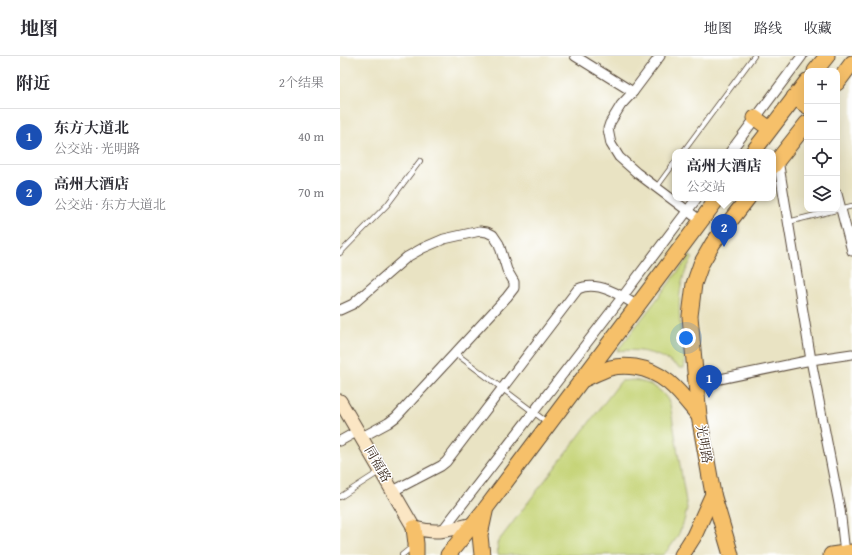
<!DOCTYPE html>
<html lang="zh">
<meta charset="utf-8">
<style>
body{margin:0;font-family:"Gentium Book Plus","Noto Serif SC",serif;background:#f2f2f3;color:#2b2b33}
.controls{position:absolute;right:12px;top:12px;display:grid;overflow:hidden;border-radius:8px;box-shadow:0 4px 16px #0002}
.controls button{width:36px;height:36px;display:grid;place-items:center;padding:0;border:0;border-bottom:1px solid #e1e1e2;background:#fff;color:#2b2b33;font:20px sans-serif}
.you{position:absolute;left:346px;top:282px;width:14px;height:14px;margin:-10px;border:3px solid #fff;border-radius:50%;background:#1a73e8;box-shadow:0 0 0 6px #1a73e833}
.badge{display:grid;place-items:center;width:26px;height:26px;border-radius:50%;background:#b45309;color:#fff;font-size:13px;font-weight:700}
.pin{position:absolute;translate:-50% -33px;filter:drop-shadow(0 1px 2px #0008)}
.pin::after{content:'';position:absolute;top:21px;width:14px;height:12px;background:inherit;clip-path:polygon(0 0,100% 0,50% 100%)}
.popup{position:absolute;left:332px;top:93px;width:104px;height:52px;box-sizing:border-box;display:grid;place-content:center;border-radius:8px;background:#fff;filter:drop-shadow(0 1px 3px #0005);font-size:13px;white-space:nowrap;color:#7c7c81}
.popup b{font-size:15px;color:#2b2b33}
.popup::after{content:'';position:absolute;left:50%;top:100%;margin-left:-8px;border:8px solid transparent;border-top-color:#fff}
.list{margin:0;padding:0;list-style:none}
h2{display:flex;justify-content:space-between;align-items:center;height:52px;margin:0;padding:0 16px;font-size:17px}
h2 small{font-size:13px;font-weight:400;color:#7c7c81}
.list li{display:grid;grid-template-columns:26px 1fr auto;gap:12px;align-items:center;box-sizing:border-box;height:56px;padding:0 16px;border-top:1px solid #e1e1e2}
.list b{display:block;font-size:15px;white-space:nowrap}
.list p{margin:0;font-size:13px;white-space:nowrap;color:#7c7c81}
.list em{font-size:13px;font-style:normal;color:#7c7c81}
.icon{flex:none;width:22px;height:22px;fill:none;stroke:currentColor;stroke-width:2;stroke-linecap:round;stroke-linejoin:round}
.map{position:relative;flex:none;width:512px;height:499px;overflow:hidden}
header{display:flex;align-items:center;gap:24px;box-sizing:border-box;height:56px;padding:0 20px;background:#fff;border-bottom:1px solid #e1e1e2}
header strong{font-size:19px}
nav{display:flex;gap:22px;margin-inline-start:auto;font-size:14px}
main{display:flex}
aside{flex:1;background:#fff}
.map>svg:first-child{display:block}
.green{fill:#c4d375;stroke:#807e4a}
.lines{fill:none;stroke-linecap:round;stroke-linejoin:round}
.lane-casing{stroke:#554637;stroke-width:6}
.street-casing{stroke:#554637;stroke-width:11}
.secondary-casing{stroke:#554637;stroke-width:15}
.primary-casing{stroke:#554637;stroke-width:17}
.lane{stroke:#fff;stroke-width:4.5}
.street{stroke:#fff;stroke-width:9}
.secondary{stroke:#fbe6c4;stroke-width:13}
.primary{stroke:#f6c06b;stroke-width:15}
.labels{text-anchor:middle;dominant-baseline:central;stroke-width:3;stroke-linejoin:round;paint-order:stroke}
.street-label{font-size:13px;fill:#3b2a1e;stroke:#fff}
</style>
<header>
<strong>地图</strong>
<nav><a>地图</a><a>路线</a><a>收藏</a></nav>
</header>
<main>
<aside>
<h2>附近<small>2个结果</small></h2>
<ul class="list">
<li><span class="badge" style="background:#1a4fb4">1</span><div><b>东方大道北</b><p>公交站 · 光明路</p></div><em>40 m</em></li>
<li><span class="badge" style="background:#1a4fb4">2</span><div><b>高州大酒店</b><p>公交站 · 东方大道北</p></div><em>70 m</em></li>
</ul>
</aside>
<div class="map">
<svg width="512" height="499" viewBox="0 0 512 499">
<rect width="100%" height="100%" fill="#fff"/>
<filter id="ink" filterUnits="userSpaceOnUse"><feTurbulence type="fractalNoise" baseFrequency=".025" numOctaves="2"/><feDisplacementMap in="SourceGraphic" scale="8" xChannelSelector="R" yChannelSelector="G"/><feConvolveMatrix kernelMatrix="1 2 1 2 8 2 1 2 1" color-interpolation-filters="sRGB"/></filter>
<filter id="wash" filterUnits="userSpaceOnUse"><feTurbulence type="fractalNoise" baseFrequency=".012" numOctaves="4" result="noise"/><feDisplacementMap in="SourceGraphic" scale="16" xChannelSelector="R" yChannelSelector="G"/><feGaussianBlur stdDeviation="0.9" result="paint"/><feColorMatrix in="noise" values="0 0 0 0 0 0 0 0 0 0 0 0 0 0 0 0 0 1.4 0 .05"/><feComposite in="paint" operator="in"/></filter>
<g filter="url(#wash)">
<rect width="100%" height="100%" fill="#e9e3c3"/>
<g class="green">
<path d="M350 200 353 202C331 233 341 273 345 307L344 312H340C321 298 301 292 277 295Z"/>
<path d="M293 324C309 326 323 333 330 348L347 452C344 471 336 486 323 499H158L157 487 281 325Z"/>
</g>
</g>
<g filter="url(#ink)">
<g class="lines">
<g class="lane-casing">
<g id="lane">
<path d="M343 96 414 0"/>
<path d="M316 132 335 106"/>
<path d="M448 166 512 150"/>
<path d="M0 197 47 149 80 105"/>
<path d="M115 297 208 367"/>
<path d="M0 441 39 416"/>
<path d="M62 499 72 491"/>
</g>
</g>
<g class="street-casing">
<g id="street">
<path d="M235 0 293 36"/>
<path d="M320 0 293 36 281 49 270 67 268 73 271 88 279 101 297 117 361 165"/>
<path d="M390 96 462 0"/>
<path d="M438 104 471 304 500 453 505 497"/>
<path d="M497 138 512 195"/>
<path d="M0 254 13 248 67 201 83 192 104 183 140 175 147 176 153 179 159 188 167 214 174 226V232L167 241 56 361 48 367 22 381"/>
<path d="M356 328 471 304 512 298"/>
<path d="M0 385 18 375"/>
<path d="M53 435 101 410 106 406 238 233C257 224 281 239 297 250"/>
<path d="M101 476 283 240 357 142"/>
</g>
</g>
<g class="secondary-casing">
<path id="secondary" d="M0 345 74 472C98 478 109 474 133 468"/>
</g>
<g class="primary-casing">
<g id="primary">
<path d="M475 15 487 0"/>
<path d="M497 27 512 7"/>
<path d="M454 41 467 50"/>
<path d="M415 62 430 73"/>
<path d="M413 96 467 25"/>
<path d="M433 110 467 67"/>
<path d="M242 324C251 320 261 315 270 312 278 310 287 310 295 311 326 316 340 337 359 360"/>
<path d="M74 472 76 488V499"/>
<path d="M108 499 146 452 378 142"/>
<path d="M142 499 140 479 145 456"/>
<path d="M342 499 354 480 373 438"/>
<path d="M391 499 373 438 359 360 350 260 354 228 361 208 373 187 408 142"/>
<path d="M491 499 512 496"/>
</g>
</g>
<use href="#lane" class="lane"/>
<use href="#street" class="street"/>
<use href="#secondary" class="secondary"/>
<use href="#primary" class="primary"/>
</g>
</g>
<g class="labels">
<g class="street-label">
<text transform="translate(364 388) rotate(80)">光明路</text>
<text transform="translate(38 408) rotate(60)">同福路</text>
</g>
</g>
</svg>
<div class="controls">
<button>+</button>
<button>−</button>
<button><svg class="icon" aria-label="locate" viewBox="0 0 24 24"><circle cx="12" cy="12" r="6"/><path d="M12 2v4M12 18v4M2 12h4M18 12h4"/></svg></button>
<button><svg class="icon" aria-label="layers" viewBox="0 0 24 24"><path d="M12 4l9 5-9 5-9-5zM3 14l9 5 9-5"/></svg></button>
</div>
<div class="you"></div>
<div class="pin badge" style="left:369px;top:342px;background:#1a4fb4">1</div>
<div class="pin badge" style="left:384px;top:191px;background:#1a4fb4">2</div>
<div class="popup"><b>高州大酒店</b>公交站</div>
</div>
</main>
